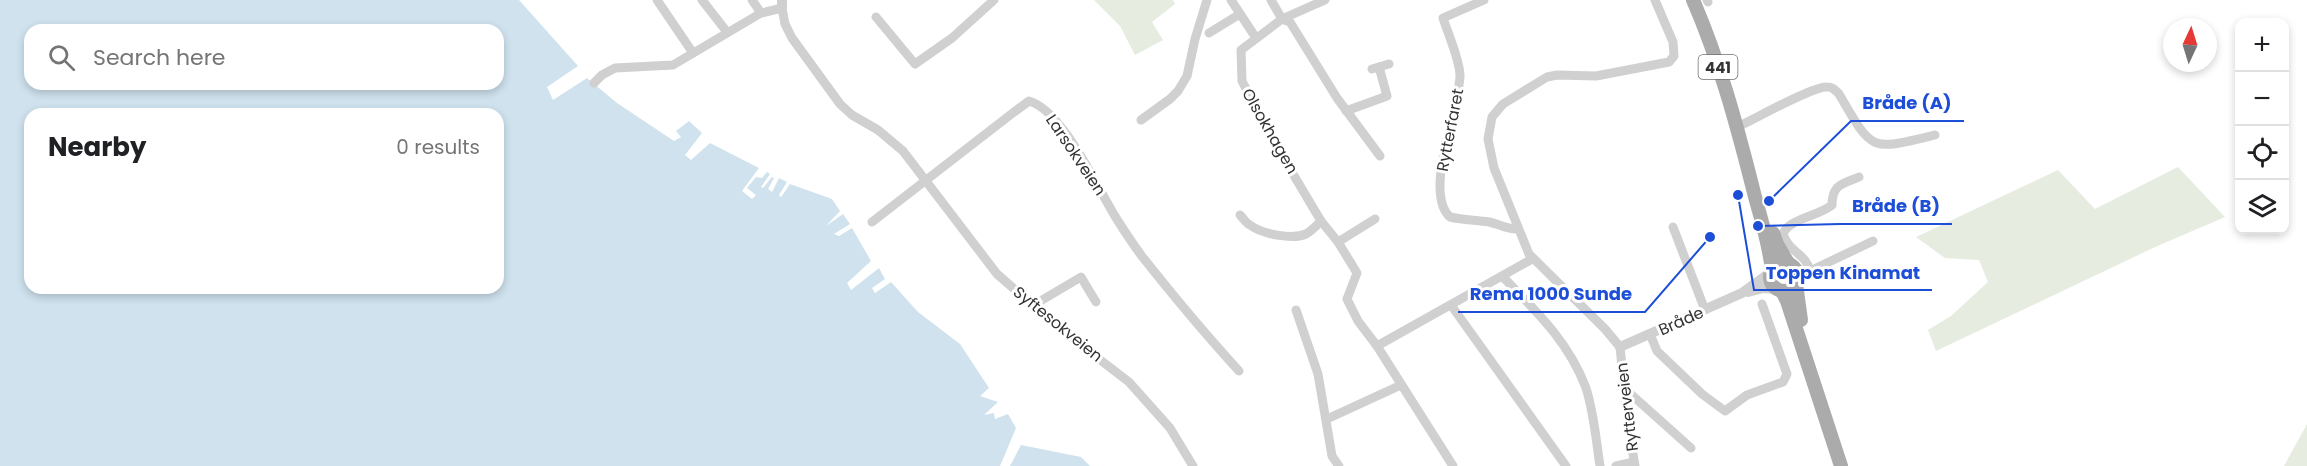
<!DOCTYPE html>
<meta charset="utf-8">
<style>
body{margin:0;font-family:Poppins,sans-serif;background:#f2f2f2;color:#202124}
.controls{position:absolute;right:18px;top:18px;display:grid;overflow:hidden;border-radius:12px;box-shadow:0 3px 9px #0003}
.controls button{width:54px;height:54px;display:grid;place-items:center;padding:0;border:0;border-bottom:2px solid #e0e0e0;background:#fff;color:#202124;font:30px sans-serif}
.compass{position:absolute;left:2163px;top:18px;width:54px;height:54px;border-radius:50%;background:#fff;box-shadow:0 3px 9px #0003;rotate:4deg}
.list{margin:0;padding:0;list-style:none}
h2{display:flex;justify-content:space-between;align-items:center;height:78px;margin:0;padding:0 24px;font-size:26px}
h2 small{font-size:20px;font-weight:400;color:#757577}
.icon{flex:none;width:33px;height:33px;fill:none;stroke:currentColor;stroke-width:2;stroke-linecap:round;stroke-linejoin:round}
.map{position:relative;flex:none;width:2307px;height:466px;overflow:hidden}
.search{position:absolute;background:#fff;box-shadow:0 3px 9px #0003;left:24px;top:24px;width:480px;height:66px;display:flex;align-items:center;gap:15px;box-sizing:border-box;padding:0 21px;border-radius:18px;color:#757577;font-size:22px}
.panel{position:absolute;background:#fff;box-shadow:0 3px 9px #0003;left:24px;top:108px;width:480px;height:186px;border-radius:18px}
.map>svg:first-child{display:block}
.green{fill:#e6ecdf}
.water{fill:#cfe2ee;fill-rule:evenodd}
.lines{fill:none;stroke-linecap:round;stroke-linejoin:round}
.minor{stroke:#d0d0d0;stroke-width:9}
.tertiary{stroke:#d0d0d0;stroke-width:10}
.primary{stroke:#ababab;stroke-width:14}
.labels{text-anchor:middle;dominant-baseline:central;stroke-width:6;stroke-linejoin:round;paint-order:stroke}
.shield{fill:#fff;stroke:#707070;stroke-width:1.5}
.shield-label{font-size:15px;font-weight:bold;fill:#333}
.street-label{font-size:16px;fill:#333;stroke:#fff}
.leader{fill:none;stroke:#1d4ed8;stroke-width:2}
.callout-dot{fill:#1d4ed8;stroke:#fff;stroke-width:2}
.callout-label{font-size:18px;text-anchor:middle;font-weight:bold;fill:#1d4ed8;stroke:#fff;stroke-width:6;stroke-linejoin:round;paint-order:stroke}
</style>
<div class="map">
<svg width="2307" height="466" viewBox="0 0 2307 466">
<rect width="100%" height="100%" fill="#fff"/>
<g class="green">
<path d="M1094 0H1173L1175 4 1152 22 1163 40 1135 55 1120 26Z"/>
<path d="M2178 167 2225 217 2155 247 1936 351 1928 330 1951 316 1988 282 1979 260 1945 258 1916 237 2058 170 2095 209Z"/>
<path d="M2307 424V466H2284Z"/>
</g>
<g class="water">
<path d="M0 0H519L578 66 547 87 553 100 587 78 617 103 674 141 681 137 676 131 689 121 702 133 685 155 691 160 710 143 759 168 742 191 752 199 756 195 747 188 756 177 762 178 767 172 770 174 761 187 763 188 772 177 774 178 768 189 772 192 779 178 787 182 779 195 781 197 790 184 832 199 840 211 826 226 843 214 850 224 834 234 839 236 852 228 871 261 847 283 851 290 879 268 885 279 872 288 875 293 891 282 918 312 960 344 989 388 980 396 998 402 984 415 994 413 995 419 1008 414 1016 428 1000 466H0ZM30 30H498V84H30ZM30 114H498V288H30Z"/>
<path d="M1021 445 1081 457 1090 466H1010Z"/>
</g>
<g class="lines">
<g class="minor">
<path d="M657 0 693 53"/>
<path d="M702 0 727 32"/>
<path d="M752 0 761 13"/>
<path d="M1231 0 1256 38"/>
<path d="M1271 0 1282 19 1290 22 1337 98 1380 156"/>
<path d="M1325 0 1282 19 1241 50 1242 81 1271 137 1321 221 1338 242 1357 273 1347 299 1358 321 1377 346 1453 466"/>
<path d="M1484 0 1443 18C1448 34 1460 60 1460 76 1459 109 1423 193 1450 217 1463 220 1476 220 1489 222 1499 224 1508 230 1518 229"/>
<path d="M1707 0 1708 2"/>
<path d="M876 17 915 64 952 38 994 0"/>
<path d="M1209 33 1240 14"/>
<path d="M1372 69 1389 64"/>
<path d="M594 83 602 75 615 68 673 65 761 13 782 8 785 24 792 38 840 104 852 115 878 130 903 151 997 274 1060 329 1129 382 1170 428 1193 466"/>
<path d="M1346 111 1387 96 1379 67"/>
<path d="M1141 120 1170 99 1178 91 1187 76 1195 39 1207 0"/>
<path d="M1737 127C1755 119 1813 86 1827 87 1833 87 1835 90 1839 94 1873 152 1869 151 1935 135"/>
<path d="M1859 177C1843 184 1832 184 1832 205 1819 216 1788 219 1783 234 1790 254 1805 252 1810 271L1873 241"/>
<path d="M1240 215C1243 218 1246 223 1250 225 1262 234 1292 240 1306 234 1312 231 1317 225 1321 221"/>
<path d="M872 222 1014 112 1029 101C1064 111 1098 190 1118 221 1125 232 1133 244 1141 255 1171 293 1206 335 1239 371"/>
<path d="M1673 227 1705 310"/>
<path d="M1338 242 1375 219"/>
<path d="M1797 270 1810 271 1797 282"/>
<path d="M1503 277C1536 311 1569 342 1586 388 1594 413 1596 440 1600 466"/>
<path d="M1451 305 1566 466"/>
<path d="M1032 306 1081 277 1096 302"/>
<path d="M1296 310 1318 374 1332 456 1339 466"/>
<path d="M1650 334 1657 351 1702 394 1725 411 1747 395 1783 382 1787 374 1762 304"/>
<path d="M1377 346 1532 259"/>
<path d="M1624 388 1691 448"/>
<path d="M1327 419 1401 385"/>
<path d="M1616 466 1634 462"/>
<path d="M1635 466 1628 424 1620 347 1605 329 1529 254 1494 168 1488 139 1492 117 1503 104 1547 77 1557 75 1596 76 1669 62 1674 56 1673 42 1655 0"/>
</g>
<g class="tertiary">
<path d="M782 8V0"/>
<path d="M1748 292 1763 288 1778 289"/>
<path d="M1620 347 1742 293 1771 272"/>
</g>
<g class="primary">
<path d="M1693 0C1719 60 1736 122 1752 185 1759 214 1769 241 1772 271"/>
<path d="M1773 233 1777 244 1788 263"/>
<circle cx="1784" cy="277" r="14"/>
<path d="M1796 284 1801 320"/>
<path d="M1782 291 1787 301 1841 466"/>
</g>
</g>
<g class="labels">
<rect class="shield" x="1698.5" y="55" width="39" height="24" rx="4.5"/>
<g class="shield-label">
<text x="1718" y="67">441</text>
</g>
<g class="street-label">
<text transform="translate(1450 130) rotate(-79)">Rytterfaret</text>
<text transform="translate(1270 131) rotate(60)">Olsokhagen</text>
<text transform="translate(1076 155) rotate(56)">Larsokveien</text>
<text transform="translate(1681 321) rotate(-24)">Bråde</text>
<text transform="translate(1058 324) rotate(39)">Syftesokveien</text>
<text transform="translate(1627 407) rotate(-97)">Rytterveien</text>
</g>
</g>
<path class="leader" d="M1769 201L1851 121H1964M1758 226L1840 224H1952M1738 195L1754 290H1932M1710 237L1645 312H1458"/>
<g class="callout-dot">
<circle cx="1769" cy="201" r="6"/>
<circle cx="1758" cy="226" r="6"/>
<circle cx="1738" cy="195" r="6"/>
<circle cx="1710" cy="237" r="6"/>
</g>
<g class="callout-label">
<text x="1907" y="109">Bråde (A)</text>
<text x="1896" y="212">Bråde (B)</text>
<text x="1843" y="279">Toppen Kinamat</text>
<text x="1551" y="300">Rema 1000 Sunde</text>
</g>
</svg>
<div class="controls">
<button>+</button>
<button>−</button>
<button><svg class="icon" aria-label="locate" viewBox="0 0 24 24"><circle cx="12" cy="12" r="6"/><path d="M12 2v4M12 18v4M2 12h4M18 12h4"/></svg></button>
<button><svg class="icon" aria-label="layers" viewBox="0 0 24 24"><path d="M12 4l9 5-9 5-9-5zM3 14l9 5 9-5"/></svg></button>
</div>
<svg class="compass" viewBox="-18 -18 36 36"><path d="M0-13l5 13h-10z" fill="#e53935"/><path d="M0 13l5-13h-10z" fill="#757577"/></svg>
<div class="search"><svg class="icon" aria-label="search" viewBox="0 0 24 24"><circle cx="10" cy="10" r="6"/><path d="M15 15l6 6"/></svg>Search here</div>
<section class="panel">
<h2>Nearby<small>0 results</small></h2>
<ul class="list">
</ul>
</section>
</div>
